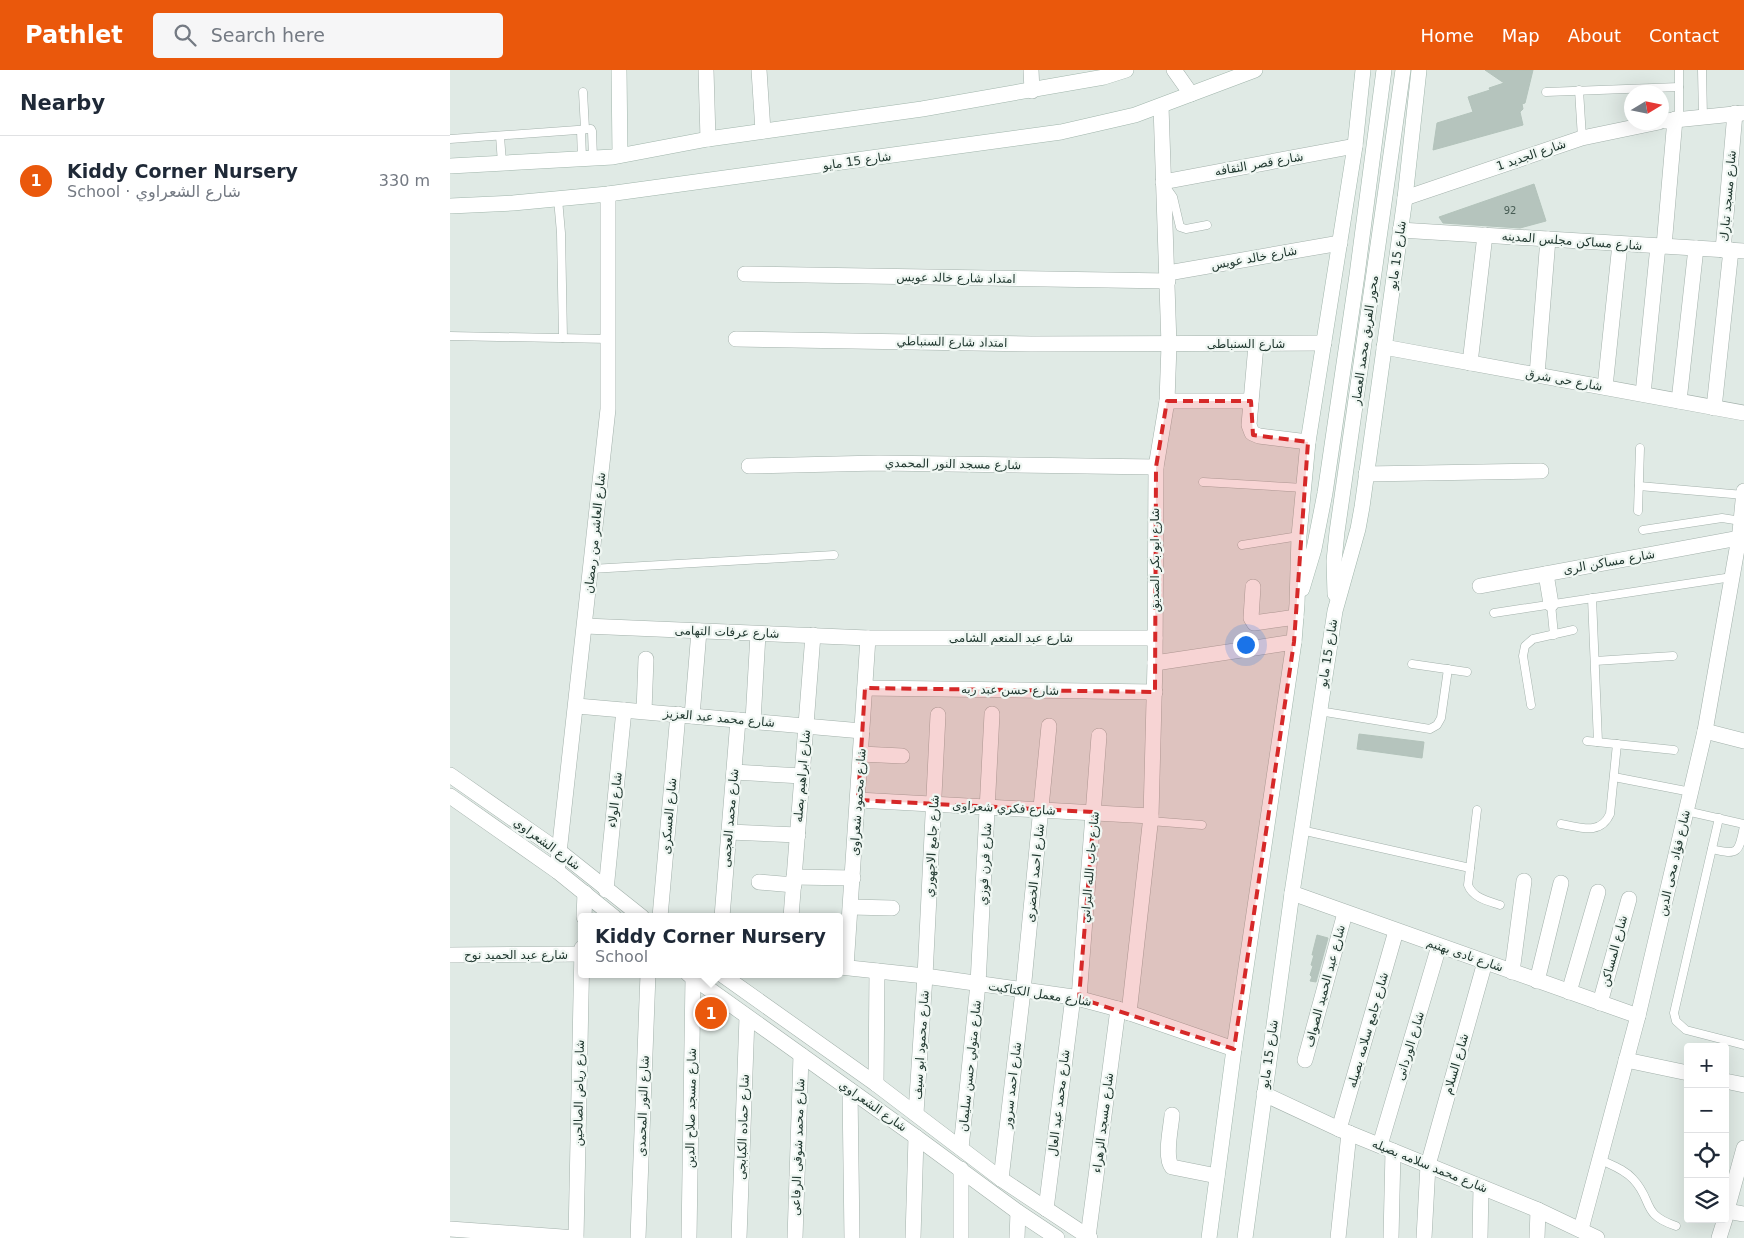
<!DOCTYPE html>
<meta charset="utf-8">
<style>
body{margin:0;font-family:"DejaVu Sans",Cairo,sans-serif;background:#f6f6f7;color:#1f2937}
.controls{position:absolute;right:15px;bottom:15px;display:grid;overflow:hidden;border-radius:5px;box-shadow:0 5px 20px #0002}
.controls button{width:45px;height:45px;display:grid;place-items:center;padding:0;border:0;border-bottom:1px solid #e0e1e3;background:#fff;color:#1f2937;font:25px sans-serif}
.compass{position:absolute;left:1174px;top:15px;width:45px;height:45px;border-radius:50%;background:#fff;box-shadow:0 5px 20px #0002;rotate:80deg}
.you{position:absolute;left:795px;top:574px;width:18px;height:18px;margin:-12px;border:4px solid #fff;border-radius:50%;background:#1a73e8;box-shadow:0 0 0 8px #1a73e833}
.badge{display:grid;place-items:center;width:32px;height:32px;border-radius:50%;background:#ea580c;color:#fff;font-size:16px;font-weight:700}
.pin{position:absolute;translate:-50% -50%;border:2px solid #fff;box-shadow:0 1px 5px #0006}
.popup{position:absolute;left:128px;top:843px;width:265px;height:65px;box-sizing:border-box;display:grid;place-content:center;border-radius:5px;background:#fff;filter:drop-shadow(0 1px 4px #0005);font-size:16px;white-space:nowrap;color:#747a83}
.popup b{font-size:19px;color:#1f2937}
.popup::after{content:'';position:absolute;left:50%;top:100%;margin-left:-10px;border:10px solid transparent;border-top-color:#fff}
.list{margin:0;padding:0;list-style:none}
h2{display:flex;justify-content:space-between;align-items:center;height:65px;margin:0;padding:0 20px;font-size:21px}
h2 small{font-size:16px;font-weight:400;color:#747a83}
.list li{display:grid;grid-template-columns:32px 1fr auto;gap:15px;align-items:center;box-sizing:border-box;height:90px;padding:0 20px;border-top:1px solid #e0e1e3}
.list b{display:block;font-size:19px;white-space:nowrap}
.list p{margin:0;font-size:16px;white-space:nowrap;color:#747a83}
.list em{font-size:16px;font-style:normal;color:#747a83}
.icon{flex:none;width:28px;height:28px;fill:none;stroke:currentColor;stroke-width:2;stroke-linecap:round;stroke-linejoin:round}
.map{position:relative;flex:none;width:1294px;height:1168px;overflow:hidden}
header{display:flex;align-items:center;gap:30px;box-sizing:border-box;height:70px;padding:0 25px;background:#ea580c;color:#fff}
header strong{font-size:24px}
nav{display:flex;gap:28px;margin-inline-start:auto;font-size:18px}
.search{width:350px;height:45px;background:#f6f6f7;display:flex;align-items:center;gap:12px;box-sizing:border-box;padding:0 18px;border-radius:5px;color:#747a83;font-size:19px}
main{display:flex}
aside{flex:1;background:#fff}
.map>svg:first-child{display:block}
.building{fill:#b5c4bd;stroke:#b3c3bb}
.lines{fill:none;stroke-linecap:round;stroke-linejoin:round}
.lane-casing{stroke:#a3b1ab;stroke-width:9}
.street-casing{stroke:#a3b1ab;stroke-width:16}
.secondary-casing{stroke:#a0b5ab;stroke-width:16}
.lane{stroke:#fff;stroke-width:8}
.street{stroke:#fff;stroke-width:15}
.secondary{stroke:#fff;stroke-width:15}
.marked{fill:#d62828;fill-opacity:0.2;stroke:#d62828;stroke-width:4;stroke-dasharray:10 6;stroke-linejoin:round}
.labels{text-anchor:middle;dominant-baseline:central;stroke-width:4.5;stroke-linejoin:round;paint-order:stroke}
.number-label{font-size:10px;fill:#475c54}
.street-label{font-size:12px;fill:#223931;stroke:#f0f7f3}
</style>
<header>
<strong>Pathlet</strong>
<div class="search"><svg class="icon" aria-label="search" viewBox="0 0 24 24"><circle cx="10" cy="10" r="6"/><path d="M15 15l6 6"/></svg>Search here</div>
<nav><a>Home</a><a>Map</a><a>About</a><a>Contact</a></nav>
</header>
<main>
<aside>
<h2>Nearby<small></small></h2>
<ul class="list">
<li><span class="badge">1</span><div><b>Kiddy Corner Nursery</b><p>School · شارع الشعراوي</p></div><em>330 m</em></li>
</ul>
</aside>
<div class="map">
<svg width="1294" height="1168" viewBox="0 0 1294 1168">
<rect width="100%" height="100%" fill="#e0eae5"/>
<g class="building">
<path d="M1035 0H1083L1075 33 1072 34 1073 39 1070 42 1073 55 983 80 987 53 1023 42 1018 27 1040 20 1039 18 1054 13Z"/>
<path d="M1084 114 1096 151 1070 158 993 153 989 147Z"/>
<path d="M909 664 974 672 972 688 907 679Z"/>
<path d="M867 865 878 868 866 912 860 911 862 907 860 905 863 896 861 895 864 885H862Z"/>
</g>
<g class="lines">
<g class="lane-casing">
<g id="lane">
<path d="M1252 0 1253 47"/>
<path d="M1129 20 1132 68"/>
<path d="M133 22 135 59"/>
<path d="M1096 22 1229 17"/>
<path d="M1229 49V0"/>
<path d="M131 60 132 89"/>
<path d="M50 66 52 93"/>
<path d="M0 69 141 59 142 61 143 88"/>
<path d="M716 117 723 127 730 157 736 159 757 155"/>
<path d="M108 129 111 163 113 268"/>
<path d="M0 266 159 269"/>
<path d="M753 412 854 418"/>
<path d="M1189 416 1294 425"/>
<path d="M1188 441 1190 378"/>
<path d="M1193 460 1272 448 1291 451"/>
<path d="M792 475 849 466"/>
<path d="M141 499 384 485"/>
<path d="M1142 528 1148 672"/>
<path d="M1101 534 1104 565"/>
<path d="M1044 543 1282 507"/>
<path d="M1145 591 1223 586"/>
<path d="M962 594 1017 602"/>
<path d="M1081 635 1073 586 1075 576 1083 569 1123 560"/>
<path d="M869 641 980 659 987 655 991 648 998 599"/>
<path d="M1137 671 1224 680"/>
<path d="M1164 707 1241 722"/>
<path d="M1027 740 1018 815C1023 828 1038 831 1050 835"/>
<path d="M1236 741 1294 754"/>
<path d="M1269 748 1224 943 1226 951 1236 960 1294 975"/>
<path d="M700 751 752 755"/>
<path d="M1111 754C1130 757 1150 766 1160 744L1167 674"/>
<path d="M851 760 1020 798"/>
<path d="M1262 779C1289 786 1289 782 1294 756"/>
<path d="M1149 1089C1161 1095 1174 1099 1183 1109 1204 1131 1190 1144 1226 1156"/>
</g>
</g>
<g class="street-casing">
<g id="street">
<path d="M256 0 258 69"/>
<path d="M309 0 313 61"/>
<path d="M581 0 582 21"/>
<path d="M724 0 741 24"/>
<path d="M1215 51 1294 43"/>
<path d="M713 112 905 76"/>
<path d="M955 128 1132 68 1209 52"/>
<path d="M950 160 1294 181"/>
<path d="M1214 176 1225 49"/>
<path d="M1273 180 1285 43"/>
<path d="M718 203 890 173"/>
<path d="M295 204 718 211"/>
<path d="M286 269 581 274 874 273"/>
<path d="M806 275 799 355 802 363 809 366 858 372"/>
<path d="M934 277 1294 343"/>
<path d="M1020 293 1035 165"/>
<path d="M1087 305 1098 169"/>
<path d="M1155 317 1170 174"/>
<path d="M1193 324 1208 176"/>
<path d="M717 331H801"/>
<path d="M1229 331 1246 178"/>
<path d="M1264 338 1281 180"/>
<path d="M299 396 429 393 706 397"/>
<path d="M916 404 1091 401"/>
<path d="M1096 504 1101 534"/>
<path d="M1030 516 1289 468"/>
<path d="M803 517 801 548 804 553 846 547"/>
<path d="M135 556 418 568H705"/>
<path d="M705 593 844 572"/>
<path d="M415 618 705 622"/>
<path d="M127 636 412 661"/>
<path d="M194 641 196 589"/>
<path d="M242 646 249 561"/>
<path d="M303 651 308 564"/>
<path d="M1255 661 1294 671"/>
<path d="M411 684 452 686"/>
<path d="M284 702 352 706"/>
<path d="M0 705 109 781 192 847"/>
<path d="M0 726 107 801 164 847"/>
<path d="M408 730 701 746"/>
<path d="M279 762 348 765"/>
<path d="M107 801 158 339V124"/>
<path d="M344 807 403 808"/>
<path d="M309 812 344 815"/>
<path d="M156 820 174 640"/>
<path d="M842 823 1188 946"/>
<path d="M401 837 442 838"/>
<path d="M134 847 135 823"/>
<path d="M210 847 228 644"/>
<path d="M272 847 288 650"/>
<path d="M341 847 363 565"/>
<path d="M0 885 132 884"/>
<path d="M390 897 475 906 623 927 668 939 784 979"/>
<path d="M396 897 418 568"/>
<path d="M1062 902 1074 811"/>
<path d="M238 904 466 1067 568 1142 607 1168"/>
<path d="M271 904 426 1014 551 1109 640 1168"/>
<path d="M1087 911 1111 813"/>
<path d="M1119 922 1148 822"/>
<path d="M629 928 649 666"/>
<path d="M1150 933 1179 829"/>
<path d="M679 943 701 746 705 593 706 397 717 331 719 275 711 36"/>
<path d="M855 990 895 843"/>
<path d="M1176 990 1238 1003"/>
<path d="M1275 1011 1294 1015"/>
<path d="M426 1014 427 901"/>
<path d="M400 1020 402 1168"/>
<path d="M814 1024 889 1059 1088 1140 1147 1168"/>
<path d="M466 1043 475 906 488 645"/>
<path d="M722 1045C721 1058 714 1087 722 1097L767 1106"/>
<path d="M889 1059 946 861"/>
<path d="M930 1075 989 876"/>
<path d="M511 1078 528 914 542 644"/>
<path d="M551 1109 573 921 599 656"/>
<path d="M596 1139 623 927"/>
<path d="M1277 1141 1294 1144"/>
<path d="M1275 1147 1294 1078"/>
<path d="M0 1159 126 1168"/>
<path d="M1131 1159 1188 946 1255 661 1290 462 1294 421"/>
<path d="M638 1167 668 939"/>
<path d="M126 1168 132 878"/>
<path d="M188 1168 198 904"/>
<path d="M239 1168 243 908"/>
<path d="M289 1168 297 947"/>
<path d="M345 1168 351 985"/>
<path d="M463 1168 466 1067"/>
<path d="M511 1168V1099"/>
<path d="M567 1168 568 1142"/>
<path d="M888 1168 899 1063"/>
<path d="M941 1168 943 1081"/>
<path d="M974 1168 978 1095 1035 892"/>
<path d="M1030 1168 1031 1117"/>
<path d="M1087 1168 1088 1140"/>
<path d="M1269 1168 1275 1149"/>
</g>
</g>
<g class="secondary-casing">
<g id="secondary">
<path d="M169 0 170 85"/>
<path d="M0 96 163 87 258 69 472 39 654 7 676 0"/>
<path d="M0 136 63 133 158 124 611 62 685 45 805 0"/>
<path d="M852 519 864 479 875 423 907 205 934 0"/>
<path d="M885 524 884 491 887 462 953 0"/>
<path d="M759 1168 784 979 844 572 847 534 849 466 858 372 905 76 913 0"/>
<path d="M795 1168 842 823 885 541 908 459 912 437 955 128 969 0"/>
</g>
</g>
<use href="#lane" class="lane"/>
<use href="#street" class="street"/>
<use href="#secondary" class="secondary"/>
</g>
<path class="marked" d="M717 331H801L803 365 858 372 844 572 784 979 629 928 644 742 408 730 415 618 705 622 706 397Z"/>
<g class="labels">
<g class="number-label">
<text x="1060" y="140">92</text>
</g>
<g class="street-label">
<text transform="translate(1081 85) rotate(-19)">شارع الجديد 1</text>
<text transform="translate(407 91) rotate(-8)">شارع 15 مايو</text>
<text transform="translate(809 94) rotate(-10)">شارع قصر الثقافه</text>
<text transform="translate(1278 126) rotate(-85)">شارع مسجد تبارك</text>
<text transform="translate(1122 171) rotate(4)">شارع مساكن مجلس المدينه</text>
<text transform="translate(947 185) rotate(-82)">شارع 15 مايو</text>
<text transform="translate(804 188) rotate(-10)">شارع خالد عويس</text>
<text transform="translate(506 208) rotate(1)">امتداد شارع خالد عويس</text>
<text transform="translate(915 270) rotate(-82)">محور الفريق محمد العصار</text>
<text transform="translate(502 272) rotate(1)">امتداد شارع السنباطي</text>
<text x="796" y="274">شارع السنباطى</text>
<text transform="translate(1114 310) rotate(10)">شارع حى شرق</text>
<text transform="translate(503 394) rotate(1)">شارع مسجد النور المحمدي</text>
<text transform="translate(145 463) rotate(-84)">شارع العاشر من رمضان</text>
<text transform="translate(705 490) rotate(-90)">شارع ابو بكر الصديق</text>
<text transform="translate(1159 492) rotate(-10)">شارع مساكن الرى</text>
<text transform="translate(277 562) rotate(2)">شارع عرفات التهامى</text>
<text x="561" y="568">شارع عبد المنعم الشامى</text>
<text transform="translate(878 583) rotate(-81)">شارع 15 مايو</text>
<text transform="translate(560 620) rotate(1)">شارع حسن عبد ربه</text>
<text transform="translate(269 648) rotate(5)">شارع محمد عبد العزيز</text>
<text transform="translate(352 706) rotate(-85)">شارع ابراهيم بصله</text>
<text transform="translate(165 730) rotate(-84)">شارع الولاء</text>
<text transform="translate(408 732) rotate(-86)">شارع محمود شعراوى</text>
<text transform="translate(554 738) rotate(3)">شارع فكري شعراوى</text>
<text transform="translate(219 746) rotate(-85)">شارع العسكرى</text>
<text transform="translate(280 748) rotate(-85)">شارع محمد العجمى</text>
<text transform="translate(97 774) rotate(36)">شارع الشعراوي</text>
<text transform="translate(482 776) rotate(-87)">شارع جامع الاجهوري</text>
<text transform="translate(1224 793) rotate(-77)">شارع فؤاد محى الدين</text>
<text transform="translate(535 794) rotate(-87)">شارع فرن فوزي</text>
<text transform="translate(640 797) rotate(-85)">شارع جاب الله البراني</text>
<text transform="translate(585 803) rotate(-84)">شارع احمد الخضرى</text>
<text transform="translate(1164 881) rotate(-75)">شارع المساكن</text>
<text x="66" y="885">شارع عبد الحميد نوح</text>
<text transform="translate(1015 885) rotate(19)">شارع نادى بهتيم</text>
<text transform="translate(875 916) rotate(-75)">شارع عبد الحميد الصواف</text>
<text transform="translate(590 924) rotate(9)">شارع معمل الكتاكيت</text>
<text transform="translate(918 960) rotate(-74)">شارع جامع سلامه بصيله</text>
<text transform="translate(471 975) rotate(-86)">شارع محمود ابو سيف</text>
<text transform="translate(960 976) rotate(-73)">شارع الوردانى</text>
<text transform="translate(819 984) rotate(-82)">شارع 15 مايو</text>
<text transform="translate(1006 994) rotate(-74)">شارع السلام</text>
<text transform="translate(520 996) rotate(-84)">شارع متولي حسن سليمان</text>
<text transform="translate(562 1015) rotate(-83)">شارع احمد سرور</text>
<text transform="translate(129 1023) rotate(-89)">شارع رياض الصالحين</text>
<text transform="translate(609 1033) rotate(-83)">شارع محمد عبد العال</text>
<text transform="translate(193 1036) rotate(-88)">شارع النور المحمدى</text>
<text transform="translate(423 1036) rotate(35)">شارع الشعراوي</text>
<text transform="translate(241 1038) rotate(-89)">شارع مسجد صلاح الدين</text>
<text transform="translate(653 1053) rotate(-83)">شارع مسجد الزهراء</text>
<text transform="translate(293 1057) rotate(-88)">شارع حماده الكبابجى</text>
<text transform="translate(348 1077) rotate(-88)">شارع محمد شوقى الرفاعى</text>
<text transform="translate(980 1096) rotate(22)">شارع محمد سلامه بصيله</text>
</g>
</g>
</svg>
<div class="controls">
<button>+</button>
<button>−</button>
<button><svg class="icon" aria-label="locate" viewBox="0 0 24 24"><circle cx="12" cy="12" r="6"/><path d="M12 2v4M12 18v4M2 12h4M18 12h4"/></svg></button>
<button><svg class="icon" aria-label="layers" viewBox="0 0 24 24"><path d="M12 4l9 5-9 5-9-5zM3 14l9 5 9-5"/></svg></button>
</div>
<svg class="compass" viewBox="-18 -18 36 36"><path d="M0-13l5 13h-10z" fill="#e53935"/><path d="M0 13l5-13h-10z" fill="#747a83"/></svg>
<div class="you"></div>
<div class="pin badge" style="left:261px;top:943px">1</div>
<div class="popup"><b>Kiddy Corner Nursery</b>School</div>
</div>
</main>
